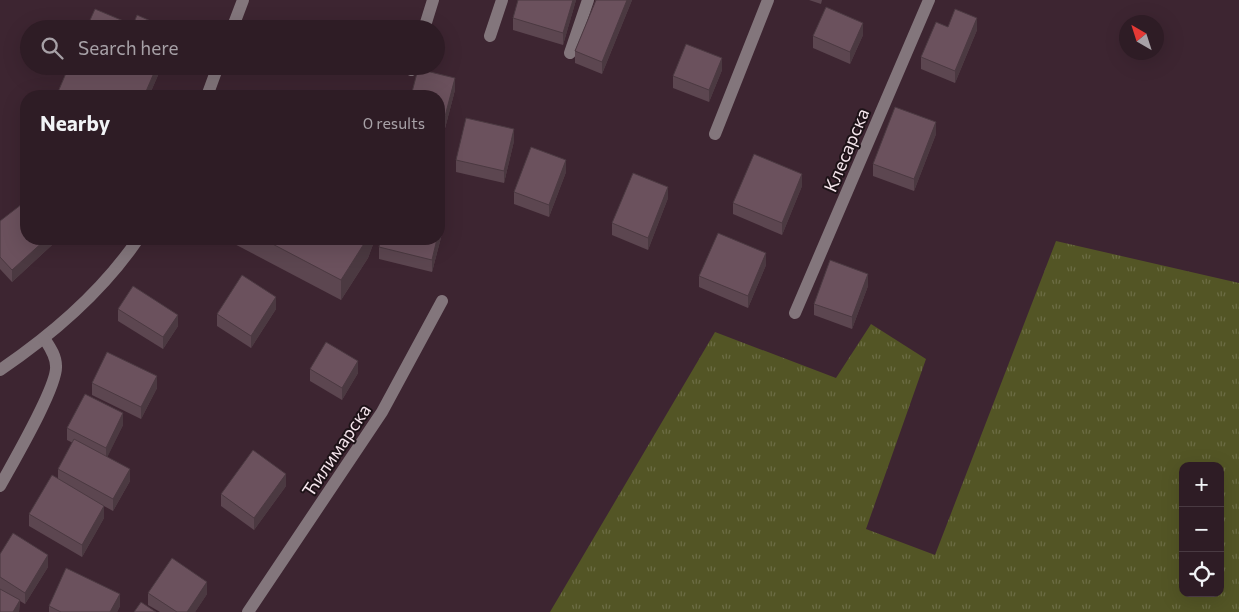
<!DOCTYPE html>
<meta charset="utf-8">
<style>
body{margin:0;font-family:Commissioner,sans-serif;background:#3a2932;color:#f1f3f6}
.controls{position:absolute;right:15px;bottom:15px;display:grid;overflow:hidden;border-radius:10px;box-shadow:0 5px 20px #0002}
.controls button{width:45px;height:45px;display:grid;place-items:center;padding:0;border:0;border-bottom:1px solid #493a42;background:#2e1c25;color:#f1f3f6;font:25px sans-serif}
.compass{position:absolute;left:1119px;top:15px;width:45px;height:45px;border-radius:50%;background:#2e1c25;box-shadow:0 5px 20px #0002;rotate:321deg}
.list{margin:0;padding:0;list-style:none}
h2{display:flex;justify-content:space-between;align-items:center;height:65px;margin:0;padding:0 20px;font-size:21px}
h2 small{font-size:16px;font-weight:400;color:#a7a1a7}
.icon{flex:none;width:28px;height:28px;fill:none;stroke:currentColor;stroke-width:2;stroke-linecap:round;stroke-linejoin:round}
.map{position:relative;flex:none;width:1239px;height:612px;overflow:hidden}
.search{position:absolute;background:#2e1c25;box-shadow:0 5px 20px #0002;left:20px;top:20px;width:425px;height:55px;display:flex;align-items:center;gap:12px;box-sizing:border-box;padding:0 18px;border-radius:28px;color:#a7a1a7;font-size:19px}
.panel{position:absolute;background:#2e1c25;box-shadow:0 5px 20px #0002;left:20px;top:90px;width:425px;height:155px;border-radius:20px}
.map>svg:first-child{display:block}
.grass{fill:url(#grass-tufts);fill-rule:evenodd}
.lines{fill:none;stroke-linecap:round;stroke-linejoin:round}
.minor{stroke:#83767c;stroke-width:12}
.wall{fill:#5c4650}
.shaded-wall{fill:#4b3941}
.building{fill:#6b515d;stroke:#4b3941}
.labels{text-anchor:middle;dominant-baseline:central;stroke-width:4;stroke-linejoin:round;paint-order:stroke}
.street-label{font-size:18px;fill:#f5e5ec;stroke:#1d1217}
</style>
<div class="map">
<svg width="1239" height="612" viewBox="0 0 1239 612">
<defs>
<pattern id="grass-tufts" width="24" height="20" patternUnits="userSpaceOnUse" patternTransform="scale(1.25)"><rect width="24" height="20" fill="#535525"/><path d="M3 7l-1-3M5 7V3M7 7l1-3M15 17l-1-3M17 17v-4M19 17l1-3" fill="none" stroke="#6c6d45"/></pattern>
</defs>
<rect width="100%" height="100%" fill="#3d2531"/>
<path class="grass" d="M1056 241 1239 283V612H550L715 332 836 378 871 324 926 359 866 529 935 555ZM1183 466H1220V593H1183Z"/>
<g class="lines">
<g class="minor">
<path d="M232 29 243 0"/>
<path d="M424 29 433 0"/>
<path d="M490 36 502 0"/>
<path d="M570 53 588 0"/>
<path d="M411 70 412 66"/>
<path d="M207 96 218 66"/>
<path d="M715 134 768 0"/>
<path d="M795 313 929 0"/>
<path d="M0 370C53 334 102 292 138 239"/>
<path d="M0 486C12 464 58 386 56 366 56 355 49 346 44 338"/>
<path d="M248 612 382 412 442 301"/>
</g>
</g>
<g class="wall">
<path d="M576 0 563 45 513 30V18Z"/>
<path d="M596 0H632L602 74 575 63V51Z"/>
<path d="M809 0H822L821 4Z"/>
<path d="M948 27 977 30 955 83 921 69V57Z"/>
<path d="M863 35 850 64 813 48V36Z"/>
<path d="M69 66H162L149 96H58V92Z"/>
<path d="M722 70 709 102 673 88V76Z"/>
<path d="M455 90 443 136 439 135V96Z"/>
<path d="M936 134 914 191 873 176V164Z"/>
<path d="M514 141 504 183 456 172V160Z"/>
<path d="M566 172 549 217 514 204V192Z"/>
<path d="M802 186 782 235 733 214V203Z"/>
<path d="M668 198 648 250 612 235V223Z"/>
<path d="M0 221 52 239V245L12 282 0 269Z"/>
<path d="M444 226 432 272 379 259V247Z"/>
<path d="M225 239H375L368 258 341 300Z"/>
<path d="M766 265 748 308 699 287V276Z"/>
<path d="M868 286 852 329 814 315V304Z"/>
<path d="M118 309 178 326 163 349 118 321Z"/>
<path d="M276 309 251 348 217 326V314Z"/>
<path d="M310 369 358 373 342 400 310 381Z"/>
<path d="M92 383 157 388 141 419 92 395Z"/>
<path d="M123 425 107 457 130 481 113 511 104 506V518L82 557 29 526V514L58 479V469L73 443 67 440V428Z"/>
<path d="M286 486 254 530 221 506V494Z"/>
<path d="M0 554 48 567 25 604 20 601 19 612H0Z"/>
<path d="M148 593 207 594 195 612H160L148 605Z"/>
<path d="M49 606H120L117 612H49Z"/>
</g>
<g class="shaded-wall">
<path d="M573 0H576L563 45V33Z"/>
<path d="M627 0H632L602 74V62Z"/>
<path d="M977 18V30L955 83V71Z"/>
<path d="M863 23V35L850 64V52Z"/>
<path d="M722 58V70L709 102V90Z"/>
<path d="M157 66H162L149 96H144Z"/>
<path d="M455 78V90L443 136V124Z"/>
<path d="M936 122V134L914 191V179Z"/>
<path d="M514 129V141L504 183V171Z"/>
<path d="M566 160V172L549 217V205Z"/>
<path d="M802 174V186L782 235V223Z"/>
<path d="M668 187V198L648 250V238Z"/>
<path d="M444 214V226L432 272V260L437 239H439V234Z"/>
<path d="M46 239H52V245L12 282V270Z"/>
<path d="M367 239H375L368 258 341 300V280Z"/>
<path d="M766 253V265L748 308V296Z"/>
<path d="M868 274V286L852 329V317Z"/>
<path d="M276 297V309L251 348V336Z"/>
<path d="M178 315V326L163 349V337Z"/>
<path d="M358 361V373L342 400V388Z"/>
<path d="M157 376V388L141 419V407Z"/>
<path d="M123 413V425L106 460V448Z"/>
<path d="M130 469V481L113 511V499Z"/>
<path d="M286 474V486L254 530V518Z"/>
<path d="M104 506V518L82 557V545Z"/>
<path d="M48 555V567L25 604V593Z"/>
<path d="M207 582V594L195 612H187Z"/>
<path d="M120 594V606L117 612H110Z"/>
<path d="M20 600 19 612H13Z"/>
</g>
<g class="building">
<path d="M518 0H573L563 33 513 18Z"/>
<path d="M596 0H627L602 62 575 51Z"/>
<path d="M826 7 863 23 850 52 813 36Z"/>
<path d="M95 9 133 25 137 15 169 29H86Z"/>
<path d="M955 9 977 18 955 71 921 57 936 22 948 27Z"/>
<path d="M686 44 722 58 709 90 673 76Z"/>
<path d="M69 66H157L144 96H67L58 92Z"/>
<path d="M418 69 455 78 443 124 439 123V96H411Z"/>
<path d="M895 107 936 122 914 179 873 164Z"/>
<path d="M466 118 514 129 504 171 456 160Z"/>
<path d="M531 147 566 160 549 205 514 192Z"/>
<path d="M754 154 802 174 782 223 733 203Z"/>
<path d="M633 173 668 187 648 238 612 223Z"/>
<path d="M22 204 26 207V239H46L12 270 0 257V221Z"/>
<path d="M439 213 444 214 439 234Z"/>
<path d="M718 233 766 253 748 296 699 276Z"/>
<path d="M263 239H367L341 280Z"/>
<path d="M381 239H437L432 260 379 247Z"/>
<path d="M830 260 868 274 852 317 814 304Z"/>
<path d="M242 275 276 297 251 336 217 314Z"/>
<path d="M133 286 178 315 163 337 118 309Z"/>
<path d="M326 342 358 361 342 388 310 369Z"/>
<path d="M107 352 157 376 141 407 92 383Z"/>
<path d="M85 394 123 413 106 448 67 428Z"/>
<path d="M74 439 130 469 113 499 58 469Z"/>
<path d="M253 450 286 474 254 518 221 494Z"/>
<path d="M52 475 104 506 82 545 29 514Z"/>
<path d="M13 533 48 555 25 593 0 577V554Z"/>
<path d="M172 558 207 582 187 612H177L148 593Z"/>
<path d="M66 568 120 594 110 612H61L49 606Z"/>
<path d="M0 589 20 600 13 612H0Z"/>
<path d="M141 602 156 612H134Z"/>
</g>
<g class="labels">
<g class="street-label">
<text transform="translate(846 150) rotate(-67)">Клесарска</text>
<text transform="translate(336 450) rotate(-56)">Ћилимарска</text>
</g>
</g>
</svg>
<div class="controls">
<button>+</button>
<button>−</button>
<button><svg class="icon" aria-label="locate" viewBox="0 0 24 24"><circle cx="12" cy="12" r="6"/><path d="M12 2v4M12 18v4M2 12h4M18 12h4"/></svg></button>
</div>
<svg class="compass" viewBox="-18 -18 36 36"><path d="M0-13l5 13h-10z" fill="#e53935"/><path d="M0 13l5-13h-10z" fill="#a7a1a7"/></svg>
<div class="search"><svg class="icon" aria-label="search" viewBox="0 0 24 24"><circle cx="10" cy="10" r="6"/><path d="M15 15l6 6"/></svg>Search here</div>
<section class="panel">
<h2>Nearby<small>0 results</small></h2>
<ul class="list">
</ul>
</section>
</div>
